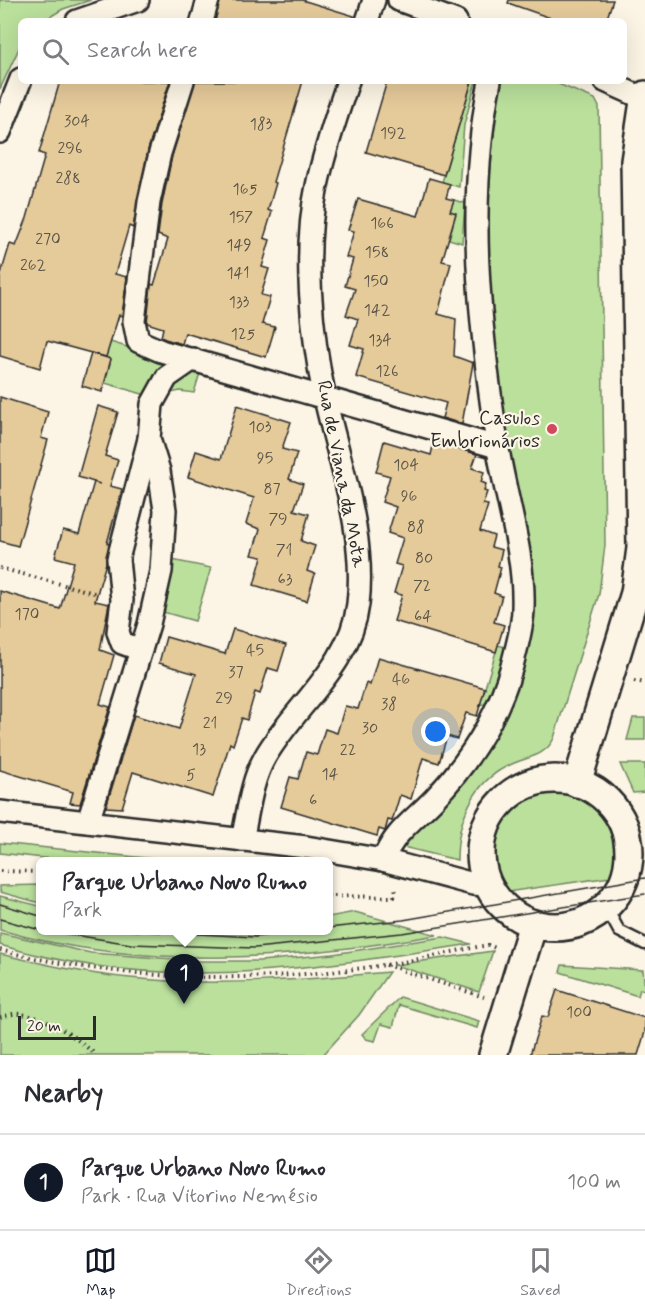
<!DOCTYPE html>
<meta charset="utf-8">
<style>
body{margin:0;font-family:Mynerve,sans-serif;background:#f7f7f7;color:#2b2b33}
.scale{position:absolute;left:18px;bottom:15px;width:78px;box-sizing:border-box;padding-left:6px;border:3px solid #2b2b2b;border-top:0;font-size:16px;line-height:21px;white-space:nowrap;color:#2b2b2b;-webkit-text-stroke:4px #fcf5e5;paint-order:stroke}
.you{position:absolute;left:436px;top:732px;width:21px;height:21px;margin:-15px;border:4px solid #fff;border-radius:50%;background:#1a73e8;box-shadow:0 0 0 9px #1a73e833}
.badge{display:grid;place-items:center;width:39px;height:39px;border-radius:50%;background:#111827;color:#fff;font-size:20px;font-weight:700}
.pin{position:absolute;translate:-50% -50px;filter:drop-shadow(0 2px 3px #0008)}
.pin::after{content:'';position:absolute;top:32px;width:21px;height:18px;background:inherit;clip-path:polygon(0 0,100% 0,50% 100%)}
.popup{position:absolute;left:36px;top:857px;width:297px;height:78px;box-sizing:border-box;display:grid;place-content:center;border-radius:9px;background:#fff;filter:drop-shadow(0 2px 4px #0005);font-size:20px;white-space:nowrap;color:#7c7c81}
.popup b{font-size:22px;color:#2b2b33}
.popup::after{content:'';position:absolute;left:50%;top:100%;margin-left:-12px;border:12px solid transparent;border-top-color:#fff}
.list{margin:0;padding:0;list-style:none}
h2{display:flex;justify-content:space-between;align-items:center;height:78px;margin:0;padding:0 24px;font-size:26px}
h2 small{font-size:20px;font-weight:400;color:#7c7c81}
.list li{display:grid;grid-template-columns:39px 1fr auto;gap:18px;align-items:center;box-sizing:border-box;height:96px;padding:0 24px;border-top:2px solid #e1e1e2}
.list b{display:block;font-size:22px;white-space:nowrap}
.list p{margin:0;font-size:20px;white-space:nowrap;color:#7c7c81}
.list em{font-size:20px;font-style:normal;color:#7c7c81}
.icon{flex:none;width:33px;height:33px;fill:none;stroke:currentColor;stroke-width:2;stroke-linecap:round;stroke-linejoin:round}
.map{position:relative;flex:none;width:645px;height:1055px;overflow:hidden}
.search{position:absolute;background:#fff;box-shadow:0 6px 24px #0002;left:18px;right:18px;top:18px;height:66px;display:flex;align-items:center;gap:15px;box-sizing:border-box;padding:0 21px;border-radius:9px;color:#7c7c81;font-size:22px}
.sheet{height:174px;background:#fff}
nav{display:flex;justify-content:space-around;align-items:center;box-sizing:border-box;height:84px;border-top:2px solid #e1e1e2;background:#fff;font-size:16px;color:#7c7c81}
nav a{display:grid;justify-items:center;gap:3px}
nav .on{color:#111827}
.map>svg:first-child{display:block}
.green{fill:#bae09c;stroke:#728664;stroke-width:1.5}
.building{fill:#e5ca9a;stroke:#2b2b2b;stroke-width:1.5}
.lines{fill:none;stroke-linecap:round;stroke-linejoin:round}
.service-casing{stroke:#2b2b2b;stroke-width:15}
.minor-casing{stroke:#2b2b2b;stroke-width:26}
.tertiary-casing{stroke:#2b2b2b;stroke-width:32}
.path{stroke:#2b2b2b;stroke-width:4;stroke-dasharray:1.5 4.5;stroke-linecap:butt}
.service{stroke:#fcf5e5;stroke-width:10}
.minor{stroke:#fcf5e5;stroke-width:21}
.tertiary{stroke:#fcf5e5;stroke-width:27}
.tram{stroke:#2b2b2b;stroke-width:1.5}
.poi-dot{fill:#d1495b;stroke:#fcf5e5;stroke-width:2}
.labels{text-anchor:middle;dominant-baseline:central;stroke-width:4.5;stroke-linejoin:round;paint-order:stroke}
.number-label{font-size:16px;fill:#5a5347}
.poi-label{font-size:20px;fill:#2b2b2b;stroke:#fcf5e5;text-anchor:end}
.street-label{font-size:20px;fill:#2b2b2b;stroke:#fcf5e5}
</style>
<div class="map">
<svg width="645" height="1055" viewBox="0 0 645 1055">
<rect width="100%" height="100%" fill="#fcf5e5"/>
<filter id="ink" filterUnits="userSpaceOnUse"><feTurbulence type="fractalNoise" baseFrequency=".0167" numOctaves="2"/><feDisplacementMap in="SourceGraphic" scale="12" xChannelSelector="R" yChannelSelector="G"/><feConvolveMatrix kernelMatrix="1 2 1 2 8 2 1 2 1" color-interpolation-filters="sRGB"/></filter>
<g filter="url(#ink)">
<g class="green">
<path d="M0 0H91L63 9 43 21H21V44L0 89Z"/>
<path d="M472 81H476L464 125 459 187 442 182Z"/>
<path d="M499 81H551L595 99 599 107 605 545 599 594 554 738C546 756 528 757 512 764 473 780 457 821 457 860L399 846 521 672 506 453 486 265 487 208Z"/>
<path d="M454 200 465 203 462 243 449 239 456 214 450 211Z"/>
<path d="M107 341 173 361 156 373 146 395 105 383 111 359 102 356Z"/>
<path d="M194 371 200 373 194 393 180 391 167 394 171 386Z"/>
<path d="M172 560 211 568 195 621 163 612Z"/>
<path d="M498 645 508 648 500 676 486 705 480 704Z"/>
<path d="M633 718H645V740H627Z"/>
<path d="M620 764H645V792L633 793Z"/>
<path d="M546 793C594 791 625 831 610 877L507 892C480 850 499 807 546 793Z"/>
<path d="M0 843 175 861 78 862 0 853Z"/>
<path d="M40 885V903L0 892V886Z"/>
<path d="M0 896 40 906V930H328V917L355 912 437 935C291 960 144 971 0 930Z"/>
<path d="M0 933 91 953 201 961H260L333 954 443 937 471 944C308 969 162 994 0 945Z"/>
<path d="M493 951 479 992 395 965Z"/>
<path d="M0 954C43 964 86 974 130 978 216 987 303 980 389 972L359 1015 323 1055H0Z"/>
<path d="M562 965 643 970 645 990 640 989 638 996 560 972Z"/>
<path d="M400 997 479 1021 477 1028 399 1005 393 1027 381 1024 375 1041 366 1039 362 1034Z"/>
</g>
<g class="building">
<path d="M220 0H302L354 16 353 21H215Z"/>
<path d="M509 0H613L606 21H559L508 3Z"/>
<path d="M60 81H170L148 150 133 228 129 226 115 274 127 277 122 316 119 315 106 357 47 341 40 368 0 356V277L10 244 16 246 27 218 45 155 39 153Z"/>
<path d="M195 81H303L273 182 276 183 268 210 272 212 264 238 270 240 262 267 269 269 261 295 270 297 262 324 275 327 266 357 185 333 182 344 165 339 161 337 163 328 147 323 151 284 154 285 168 239 158 235 162 204 172 156Z"/>
<path d="M387 81H472L444 175 366 152Z"/>
<path d="M429 178 450 184 446 198 454 200 450 211 456 213 442 261 451 263 438 314 456 319 454 356 473 363 462 424 442 418 446 403 356 377 364 349 350 345 358 319 346 315 355 289 345 286 353 259 346 257 354 231 348 230 358 199 418 216Z"/>
<path d="M91 353 111 359 102 392 82 386Z"/>
<path d="M0 397 48 412 41 438 48 440 18 546 0 541Z"/>
<path d="M237 405 291 422 282 449 297 453 289 479 303 484 294 510 309 514 301 541 315 546 307 571 315 574 307 601 254 585 262 557 252 555 260 529 246 524 254 498 188 477 196 451 221 459Z"/>
<path d="M98 406 118 412 105 456 118 460 110 486 122 489 107 543 109 544 106 563 95 601 109 604 100 650 114 655 100 704 110 707 80 804 70 803 73 792 0 770V591L60 609 74 562 55 557 63 530 79 534 94 482 100 484 78 477Z"/>
<path d="M384 441 431 455 434 442 477 454 472 468 484 472 481 482 486 484 484 491 487 492 483 504 488 505 480 531 494 536 491 547 502 550 498 566 501 567 494 593 502 596 494 622 504 625 496 652 394 621 402 595 394 593 402 566 395 564 403 538 388 533 396 507 382 502 390 476 376 472Z"/>
<path d="M233 629 286 645 278 671 268 668 260 694 255 692 247 720 242 718 233 745 230 743 213 797 133 772 122 808 106 807 134 715 179 729 196 674 159 663 166 637 225 654Z"/>
<path d="M378 657 485 688 477 716 466 713 457 739 447 736 439 763 423 758 411 799 400 795 392 821 388 820 385 831 379 829 377 836 281 807 290 777 298 779 306 752 317 755 325 729 337 733 345 706 358 709 366 683 370 685Z"/>
<path d="M557 990 645 1018V1032L638 1055H530L542 1016 548 1017Z"/>
</g>
<g class="lines">
<g class="service-casing">
<path id="service" d="M606 907 619 931 645 944"/>
</g>
<g class="minor-casing">
<g id="minor">
<path d="M399 0 456 21"/>
<path d="M77 21 138 0"/>
<path d="M202 21 208 0"/>
<path d="M367 21 374 0"/>
<path d="M183 81 160 153 149 202 134 321 138 341 161 351 497 447"/>
<path d="M605 81 645 99"/>
<path d="M0 132 21 79"/>
<path d="M141 650 122 643 118 632 122 600 118 559 149 439"/>
<path d="M0 812 306 847 383 860 473 884 488 885"/>
<path d="M88 822 149 624 161 571 165 510 159 471 149 439 152 404 167 377 193 359"/>
<path d="M242 840C248 814 251 781 265 757 294 706 351 666 358 604 366 535 340 465 325 398 311 335 303 250 317 186 324 151 337 115 348 81"/>
<path d="M383 860C395 831 413 821 434 799 469 762 498 716 512 666 516 649 523 627 523 608 525 553 505 497 497 443 479 323 466 201 490 81"/>
</g>
</g>
<g class="tertiary-casing">
<g id="tertiary">
<circle cx="555" cy="853" r="74"/>
<path d="M577 783 635 593 641 548 635 161 645 95"/>
<path d="M493 1055 533 924"/>
</g>
</g>
<g class="path">
<path d="M0 568 98 594"/>
<path d="M634 681 645 683"/>
<path d="M0 871 40 872"/>
<path d="M328 896 394 897 396 888"/>
<path d="M0 950C126 982 256 984 385 965 419 960 453 951 488 945L498 949"/>
<path d="M386 965 484 997"/>
<path d="M0 1017C6 1016 13 1013 19 1014 47 1016 76 1037 96 1055"/>
</g>
<use href="#service" class="service"/>
<use href="#minor" class="minor"/>
<use href="#tertiary" class="tertiary"/>
<g class="tram">
<path d="M0 904 40 916"/>
<path d="M0 919 40 930"/>
<path d="M328 928 403 920 645 878"/>
<path d="M43 930 131 944 255 948 402 933 645 894"/>
<path d="M123 930 255 937 309 930"/>
</g>
</g>
</g>
<circle class="poi-dot" cx="552" cy="429" r="6"/>
<g class="labels">
<g class="number-label">
<text x="77" y="121">304</text>
<text x="261" y="124">183</text>
<text x="393" y="133">192</text>
<text x="70" y="148">296</text>
<text x="68" y="178">288</text>
<text x="245" y="189">165</text>
<text x="241" y="217">157</text>
<text x="382" y="223">166</text>
<text x="48" y="239">270</text>
<text x="239" y="245">149</text>
<text x="377" y="252">158</text>
<text x="33" y="265">262</text>
<text x="238" y="273">141</text>
<text x="376" y="281">150</text>
<text x="239" y="302">133</text>
<text x="377" y="310">142</text>
<text x="243" y="334">125</text>
<text x="380" y="340">134</text>
<text x="387" y="371">126</text>
<text x="260" y="427">103</text>
<text x="265" y="458">95</text>
<text x="406" y="465">104</text>
<text x="272" y="489">87</text>
<text x="409" y="496">96</text>
<text x="278" y="519">79</text>
<text x="416" y="527">88</text>
<text x="284" y="550">71</text>
<text x="424" y="558">80</text>
<text x="285" y="579">63</text>
<text x="422" y="586">72</text>
<text x="27" y="614">170</text>
<text x="423" y="616">64</text>
<text x="255" y="650">45</text>
<text x="236" y="672">37</text>
<text x="401" y="679">46</text>
<text x="224" y="698">29</text>
<text x="389" y="704">38</text>
<text x="210" y="723">21</text>
<text x="370" y="728">30</text>
<text x="199" y="749">13</text>
<text x="348" y="750">22</text>
<text x="330" y="774">14</text>
<text x="191" y="775">5</text>
<text x="313" y="800">6</text>
<text x="579" y="1012">100</text>
</g>
<g class="poi-label">
<text x="540" y="418">Casulos<tspan x="540" dy="23">Embrionários</tspan></text>
</g>
<g class="street-label">
<text transform="translate(341 474) rotate(79)">Rua de Viana da Mota</text>
</g>
</g>
</svg>
<div class="scale">20 m</div>
<div class="you"></div>
<div class="pin badge" style="left:184px;top:1004px">1</div>
<div class="popup"><b>Parque Urbano Novo Rumo</b>Park</div>
<div class="search"><svg class="icon" aria-label="search" viewBox="0 0 24 24"><circle cx="10" cy="10" r="6"/><path d="M15 15l6 6"/></svg>Search here</div>
</div>
<section class="sheet">
<h2>Nearby<small></small></h2>
<ul class="list">
<li><span class="badge">1</span><div><b>Parque Urbano Novo Rumo</b><p>Park · Rua Vitorino Nemésio</p></div><em>100 m</em></li>
</ul>
</section>
<nav>
<a class="on"><svg class="icon" aria-label="map" viewBox="0 0 24 24"><path d="M3 6l6-2 6 2 6-2v14l-6 2-6-2-6 2zM9 4v14M15 6v14"/></svg>Map</a>
<a><svg class="icon" aria-label="directions" viewBox="0 0 24 24"><path d="M12 3l9 9-9 9-9-9zM9 14v-3h6M13 9l2 2-2 2"/></svg>Directions</a>
<a><svg class="icon" aria-label="saved" viewBox="0 0 24 24"><path d="M7 4h10v16l-5-4-5 4z"/></svg>Saved</a>
</nav>
